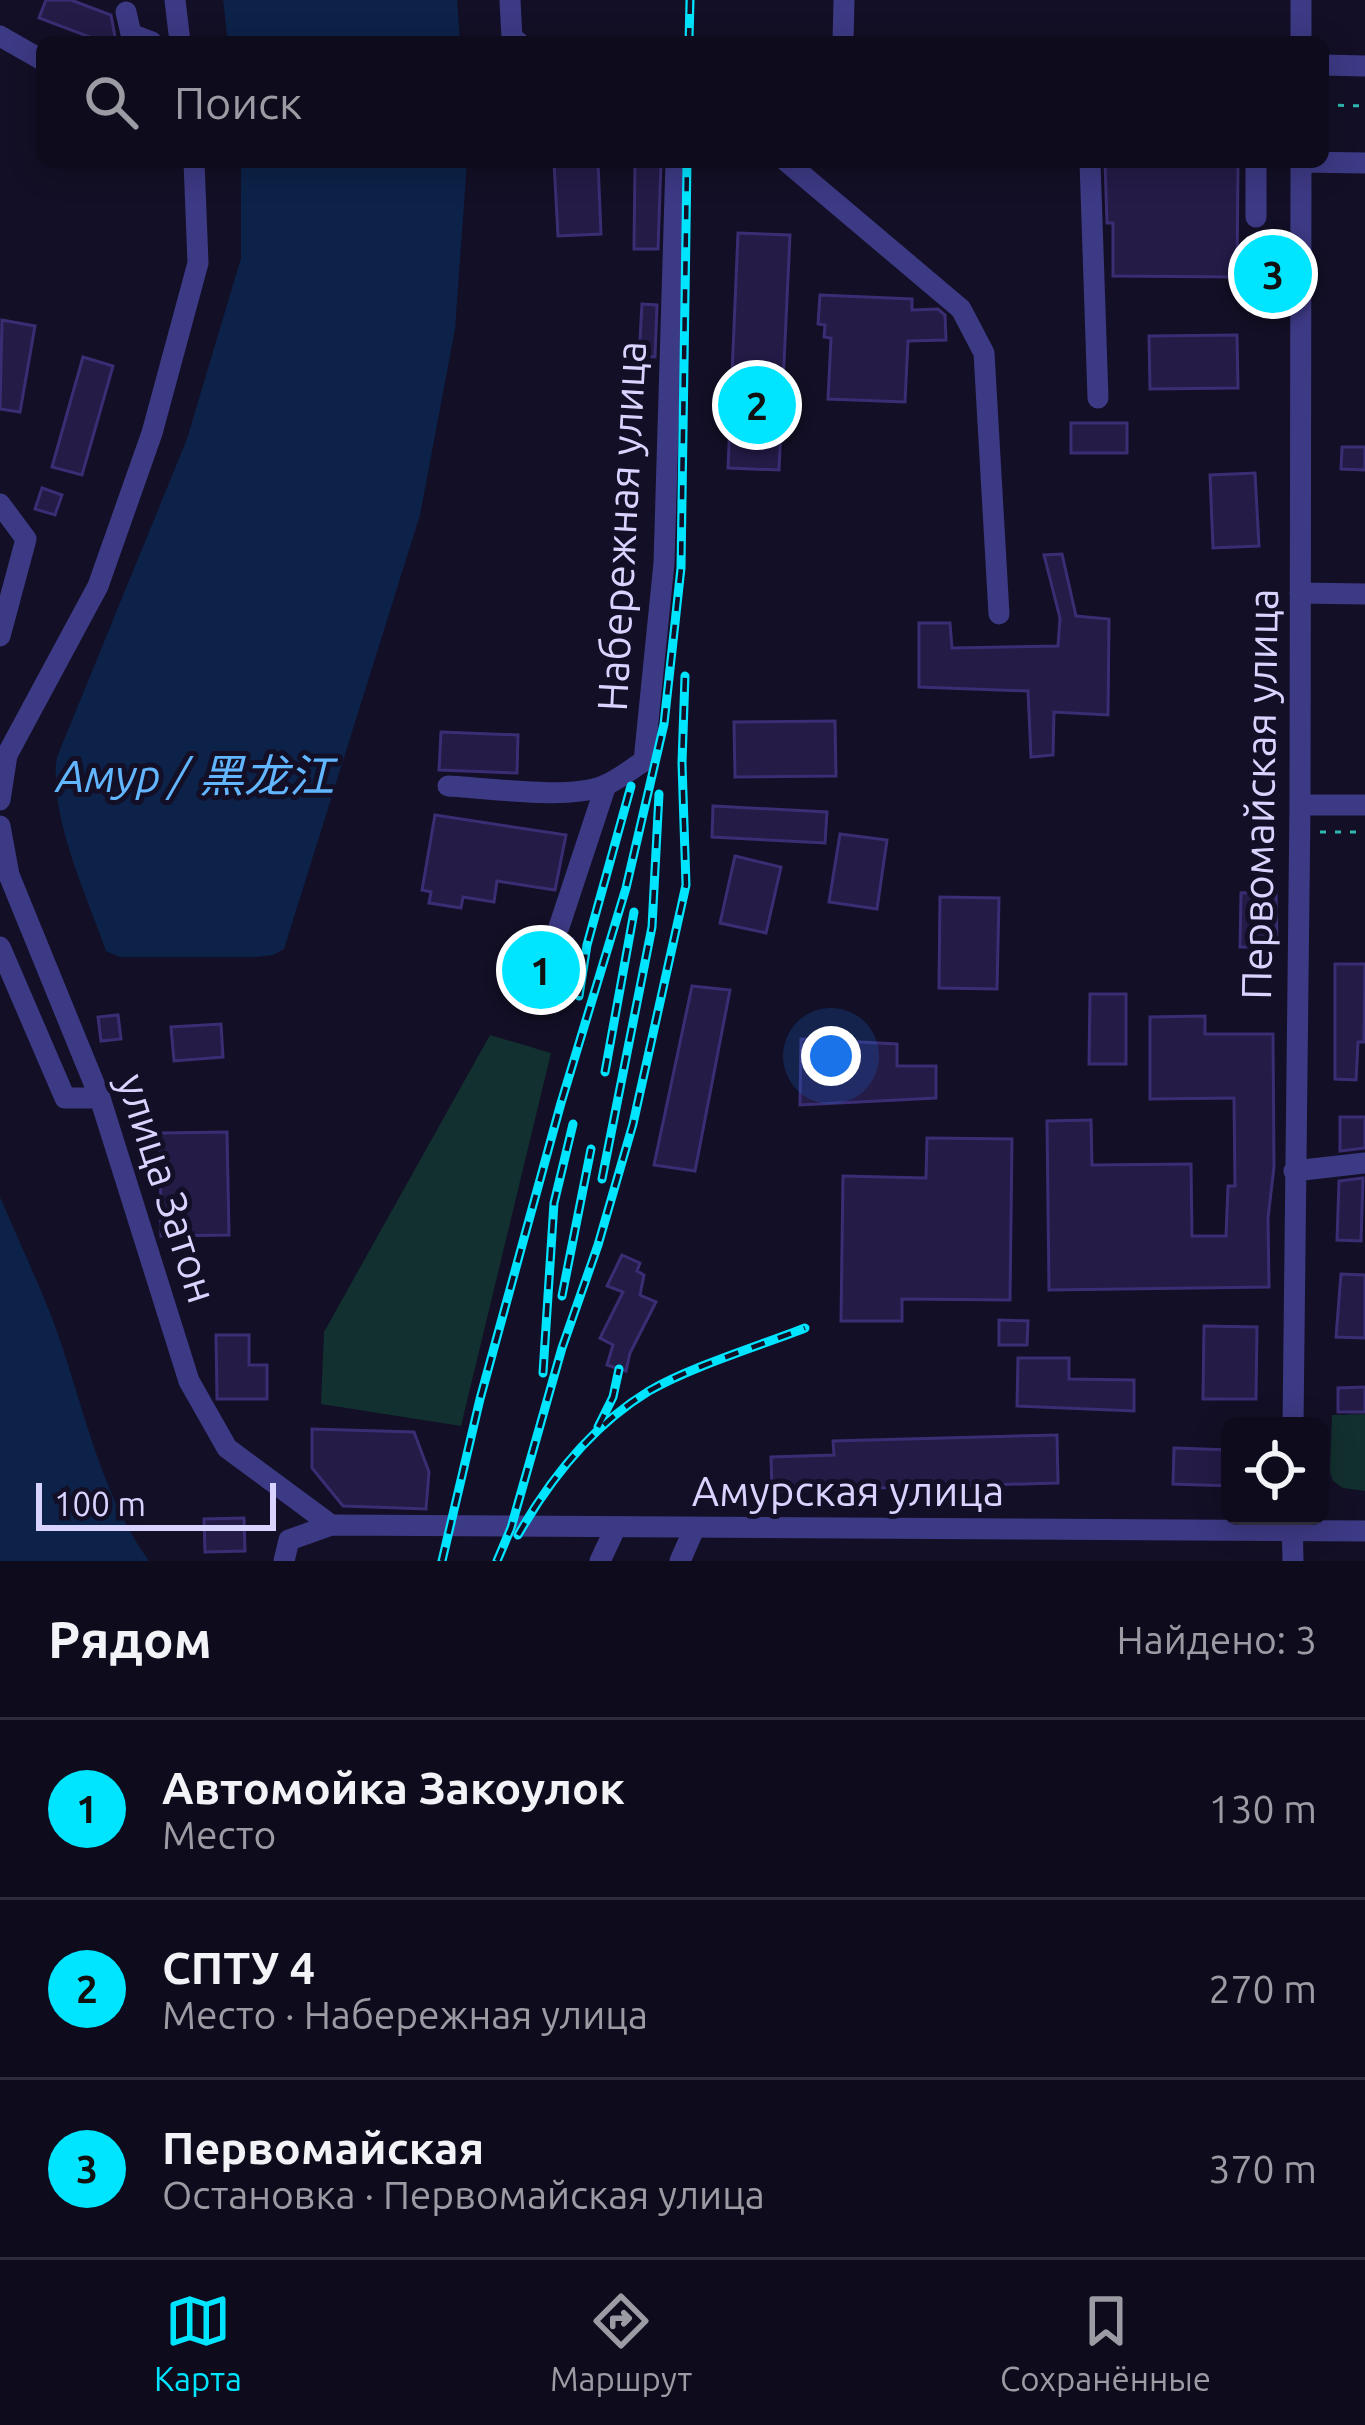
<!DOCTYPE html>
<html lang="ru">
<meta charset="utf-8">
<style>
body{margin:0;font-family:Ubuntu,"Noto Sans SC",sans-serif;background:#1c1929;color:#f1f3f6}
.controls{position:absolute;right:36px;bottom:36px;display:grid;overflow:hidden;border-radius:18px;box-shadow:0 6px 30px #0003}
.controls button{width:108px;height:108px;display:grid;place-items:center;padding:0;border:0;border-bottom:3px solid #2e2b3b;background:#0e0b1c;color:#f1f3f6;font:60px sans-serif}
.scale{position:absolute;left:36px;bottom:30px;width:240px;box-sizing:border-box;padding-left:12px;border:6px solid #d9d4ff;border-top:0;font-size:33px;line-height:42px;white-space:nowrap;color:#d9d4ff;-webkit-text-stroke:9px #130f26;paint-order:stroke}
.you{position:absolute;left:831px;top:1056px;width:42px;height:42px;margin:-30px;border:9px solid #fff;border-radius:50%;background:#1a73e8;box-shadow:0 0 0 18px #1a73e833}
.badge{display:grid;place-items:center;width:78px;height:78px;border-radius:50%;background:#00e5ff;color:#111;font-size:39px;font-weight:700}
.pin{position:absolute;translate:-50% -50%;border:6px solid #fff;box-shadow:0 3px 12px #0006}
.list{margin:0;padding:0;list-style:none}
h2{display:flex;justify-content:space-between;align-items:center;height:156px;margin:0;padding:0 48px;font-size:51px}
h2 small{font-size:39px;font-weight:400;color:#9b9ba3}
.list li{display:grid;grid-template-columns:78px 1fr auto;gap:36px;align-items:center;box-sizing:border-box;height:180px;padding:0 48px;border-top:3px solid #2e2b3b}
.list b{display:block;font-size:45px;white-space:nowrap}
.list p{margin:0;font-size:39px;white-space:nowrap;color:#9b9ba3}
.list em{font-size:39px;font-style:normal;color:#9b9ba3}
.icon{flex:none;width:66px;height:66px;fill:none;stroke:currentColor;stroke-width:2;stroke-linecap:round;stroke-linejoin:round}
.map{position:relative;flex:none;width:1365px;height:1561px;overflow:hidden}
.search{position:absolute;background:#0e0b1c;box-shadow:0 6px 30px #0003;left:36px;right:36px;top:36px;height:132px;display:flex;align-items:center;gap:30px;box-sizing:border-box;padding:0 42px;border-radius:18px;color:#9b9ba3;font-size:45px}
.sheet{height:696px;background:#0e0b1c}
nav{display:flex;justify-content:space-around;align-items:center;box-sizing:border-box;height:168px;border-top:3px solid #2e2b3b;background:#0e0b1c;font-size:33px;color:#9b9ba3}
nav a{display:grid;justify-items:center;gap:6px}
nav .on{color:#00e5ff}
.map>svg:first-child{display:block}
.green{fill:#12302f}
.water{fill:#0c2248}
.building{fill:#241b47;stroke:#3b2d73;stroke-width:3}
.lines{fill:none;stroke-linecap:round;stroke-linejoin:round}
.path{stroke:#2fb8b0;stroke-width:3;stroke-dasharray:6 9;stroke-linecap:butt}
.minor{stroke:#3d3a85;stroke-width:21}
.rail-casing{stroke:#00e5ff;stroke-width:9}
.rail{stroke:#130f26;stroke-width:4.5;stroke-dasharray:14;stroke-linecap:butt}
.labels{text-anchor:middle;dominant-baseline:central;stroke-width:10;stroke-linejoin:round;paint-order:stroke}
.street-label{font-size:42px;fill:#d9d4ff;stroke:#130f26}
.water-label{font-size:45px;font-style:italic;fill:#62b6ff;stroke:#130f26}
</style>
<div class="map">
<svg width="1365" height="1561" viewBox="0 0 1365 1561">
<rect width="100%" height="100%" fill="#130f26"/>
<g class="green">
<path d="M490 1035 551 1053 461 1426 321 1404 324 1332Z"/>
<path d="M1365 1414V1491L1343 1488 1333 1481 1330 1472 1332 1415Z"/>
</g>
<g class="water">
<path d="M223 0H457L460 42H228Z"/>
<path d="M241 162H467L455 329 420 515 284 949 273 955 255 957H120L106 951C87 895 48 815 57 757L187 439 241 258Z"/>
<path d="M0 1197C17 1237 36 1277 52 1318 82 1397 98 1491 149 1561H0Z"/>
</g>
<g class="building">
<path d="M46 0H71L111 15 116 42H103L39 18Z"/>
<path d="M554 162H598L601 234 558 236Z"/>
<path d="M635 162H661L658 249H634Z"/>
<path d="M1105 162H1238L1237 277 1113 276V223H1107Z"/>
<path d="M738 233 790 235 779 470 728 468Z"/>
<path d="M820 295 912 299V310L938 309 945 315 946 340 908 341 905 402 828 399 831 338 824 337 825 325 818 324Z"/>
<path d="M642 304 657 305 655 357 639 356Z"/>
<path d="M2 320 35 326 20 412 0 409Z"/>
<path d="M1237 335 1238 388 1150 389 1149 336Z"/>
<path d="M83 357 113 366 82 475 52 467Z"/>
<rect x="1071" y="423" width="56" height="30"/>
<path d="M1342 447H1365V470L1341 469Z"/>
<path d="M1255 473 1259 546 1213 548 1210 475Z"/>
<path d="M42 488 62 495 55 515 35 509Z"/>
<path d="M1062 554 1076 616 1109 619 1108 715 1054 712 1053 755 1031 757 1028 691 919 687V623H950L952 648 1058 646 1060 618 1044 555Z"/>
<path d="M835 721 836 776 735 777 734 722Z"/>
<path d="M441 732 518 735 517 773 439 770Z"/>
<path d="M713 806 827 812 825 843 712 837Z"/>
<path d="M435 815 566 835 555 890 497 881 494 902 463 897 461 908 429 903 431 892 422 890Z"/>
<path d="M840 834 887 840 877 909 829 902Z"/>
<path d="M735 856 781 867 766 933 720 923Z"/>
<path d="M1276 891 1277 947H1240L1241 893Z"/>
<path d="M940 897 999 898 997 989 939 988Z"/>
<path d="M528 929 546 933 555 941 572 939 555 1012 511 1001Z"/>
<path d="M1335 964H1365L1364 1042H1358L1356 1080 1335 1079Z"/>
<path d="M692 986 730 990 695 1171 654 1165Z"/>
<path d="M1090 994H1126V1064H1089Z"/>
<path d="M118 1015 121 1039 101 1041 98 1017Z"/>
<path d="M1205 1016V1034H1273L1274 1167 1268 1218 1269 1287 1049 1290 1047 1121 1091 1120 1092 1165 1191 1164 1192 1236H1226L1228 1186H1235L1234 1098 1150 1099V1017Z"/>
<path d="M221 1024 223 1057 174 1061 171 1027Z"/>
<path d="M801 1039 897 1044V1066H936V1098L800 1105Z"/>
<path d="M1340 1117H1365V1148L1340 1151Z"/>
<path d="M227 1132 229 1235 161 1236 160 1133Z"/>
<path d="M927 1138 1012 1139 1010 1300 902 1299V1321H841L843 1176 926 1178Z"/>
<path d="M1363 1178 1361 1241 1337 1240 1339 1181Z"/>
<path d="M622 1255 640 1263 637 1271 644 1275 640 1295 656 1302 630 1353 626 1371 607 1365 613 1345 600 1338 623 1292 607 1286Z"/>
<path d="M1341 1274 1365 1275V1338L1336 1337Z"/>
<path d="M999 1320 1028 1321 1027 1345H999Z"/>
<path d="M1204 1326 1257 1327 1256 1399H1203Z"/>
<path d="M216 1335H249V1365H267V1399H217Z"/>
<path d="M1018 1358H1069V1379L1134 1380V1411L1017 1406Z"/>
<path d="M1365 1387V1412H1338V1388Z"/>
<path d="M312 1429 414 1432 429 1472 426 1509 343 1506 312 1468Z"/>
<path d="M1057 1435 1058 1483 772 1491 771 1457 834 1455 833 1441Z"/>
<path d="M1174 1448 1230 1450V1486L1173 1484Z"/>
<path d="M244 1518 245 1551 205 1552 204 1519Z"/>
</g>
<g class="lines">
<g class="path">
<path d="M1323 105 1365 106"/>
<path d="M1320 832H1365"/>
</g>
<g class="minor">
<path d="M175 0 180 42"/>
<path d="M510 0 512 39 518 42"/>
<path d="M1301 0V42"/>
<path d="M126 12 131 34 152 42"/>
<path d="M0 36 42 60"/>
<path d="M843 42 844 0"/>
<path d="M1323 65 1365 66"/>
<path d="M787 162 961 309 984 353 999 614"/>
<path d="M1090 162 1098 398"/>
<path d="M1256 162V217"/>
<path d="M0 504 26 539 0 636"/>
<path d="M1300 593 1365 594"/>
<path d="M448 786C491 788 566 800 603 786 617 781 631 769 644 761L664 563 676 162"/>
<path d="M0 800 7 755 98 586 152 433 198 263 194 162"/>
<path d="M1300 805H1365"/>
<path d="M0 826 9 875 100 1098 189 1381 227 1448 331 1525"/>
<path d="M559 927 606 785"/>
<path d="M0 947 65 1098H100"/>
<path d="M1294 1171 1365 1163"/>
<path d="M1293 1426 1300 805 1301 162 1365 163"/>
<path d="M1292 1516 1293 1561"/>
<path d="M284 1561 289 1540 331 1525 1365 1531"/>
<path d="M600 1561 615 1529"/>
<path d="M680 1561 694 1529"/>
</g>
<g class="rail-casing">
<g id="rail">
<path d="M689 42 690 0"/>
<path d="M579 996 587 945 631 786"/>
<path d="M605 1072 634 912"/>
<path d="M602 1179 652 927 659 794"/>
<path d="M562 1296 591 1149"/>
<path d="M543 1373 554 1203 573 1124"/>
<path d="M598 1427 613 1397 619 1369"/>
<path d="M518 1535C550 1479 593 1425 649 1391 690 1367 759 1346 805 1328"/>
<path d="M442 1561 480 1399 561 1103 626 888 664 724 681 568 687 162"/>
<path d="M497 1561 511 1528 562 1348 598 1245 633 1124 686 885 682 763 685 676"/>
</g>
</g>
<use href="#rail" class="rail"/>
</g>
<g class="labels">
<g class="street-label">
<text transform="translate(621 526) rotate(-87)">Набережная улица</text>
<text transform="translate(1259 794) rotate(-89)">Первомайская улица</text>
<text transform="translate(168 1188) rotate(72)">улица Затон</text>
<text x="848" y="1490">Амурская улица</text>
</g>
<g class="water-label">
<text x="195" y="775">Амур / 黑龙江</text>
</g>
</g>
</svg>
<div class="controls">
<button><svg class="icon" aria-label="locate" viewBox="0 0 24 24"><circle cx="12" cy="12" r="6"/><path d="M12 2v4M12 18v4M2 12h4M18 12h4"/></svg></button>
</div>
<div class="scale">100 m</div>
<div class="you"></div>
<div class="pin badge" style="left:541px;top:970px">1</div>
<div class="pin badge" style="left:757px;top:405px">2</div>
<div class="pin badge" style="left:1273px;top:274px">3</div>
<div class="search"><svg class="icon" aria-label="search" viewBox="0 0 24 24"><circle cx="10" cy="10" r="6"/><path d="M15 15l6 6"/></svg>Поиск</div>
</div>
<section class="sheet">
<h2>Рядом<small>Найдено: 3</small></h2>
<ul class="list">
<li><span class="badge">1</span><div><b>Автомойка Закоулок</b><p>Место</p></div><em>130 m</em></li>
<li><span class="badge">2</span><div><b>СПТУ 4</b><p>Место · Набережная улица</p></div><em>270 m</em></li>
<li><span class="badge">3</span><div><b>Первомайская</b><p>Остановка · Первомайская улица</p></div><em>370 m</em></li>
</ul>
</section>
<nav>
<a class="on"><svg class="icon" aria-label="map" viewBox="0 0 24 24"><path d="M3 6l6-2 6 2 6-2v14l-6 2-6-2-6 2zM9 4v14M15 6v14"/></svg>Карта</a>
<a><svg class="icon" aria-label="directions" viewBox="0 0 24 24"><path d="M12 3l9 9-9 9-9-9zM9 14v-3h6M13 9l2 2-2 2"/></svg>Маршрут</a>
<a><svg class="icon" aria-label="saved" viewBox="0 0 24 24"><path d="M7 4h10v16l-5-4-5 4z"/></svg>Сохранённые</a>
</nav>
